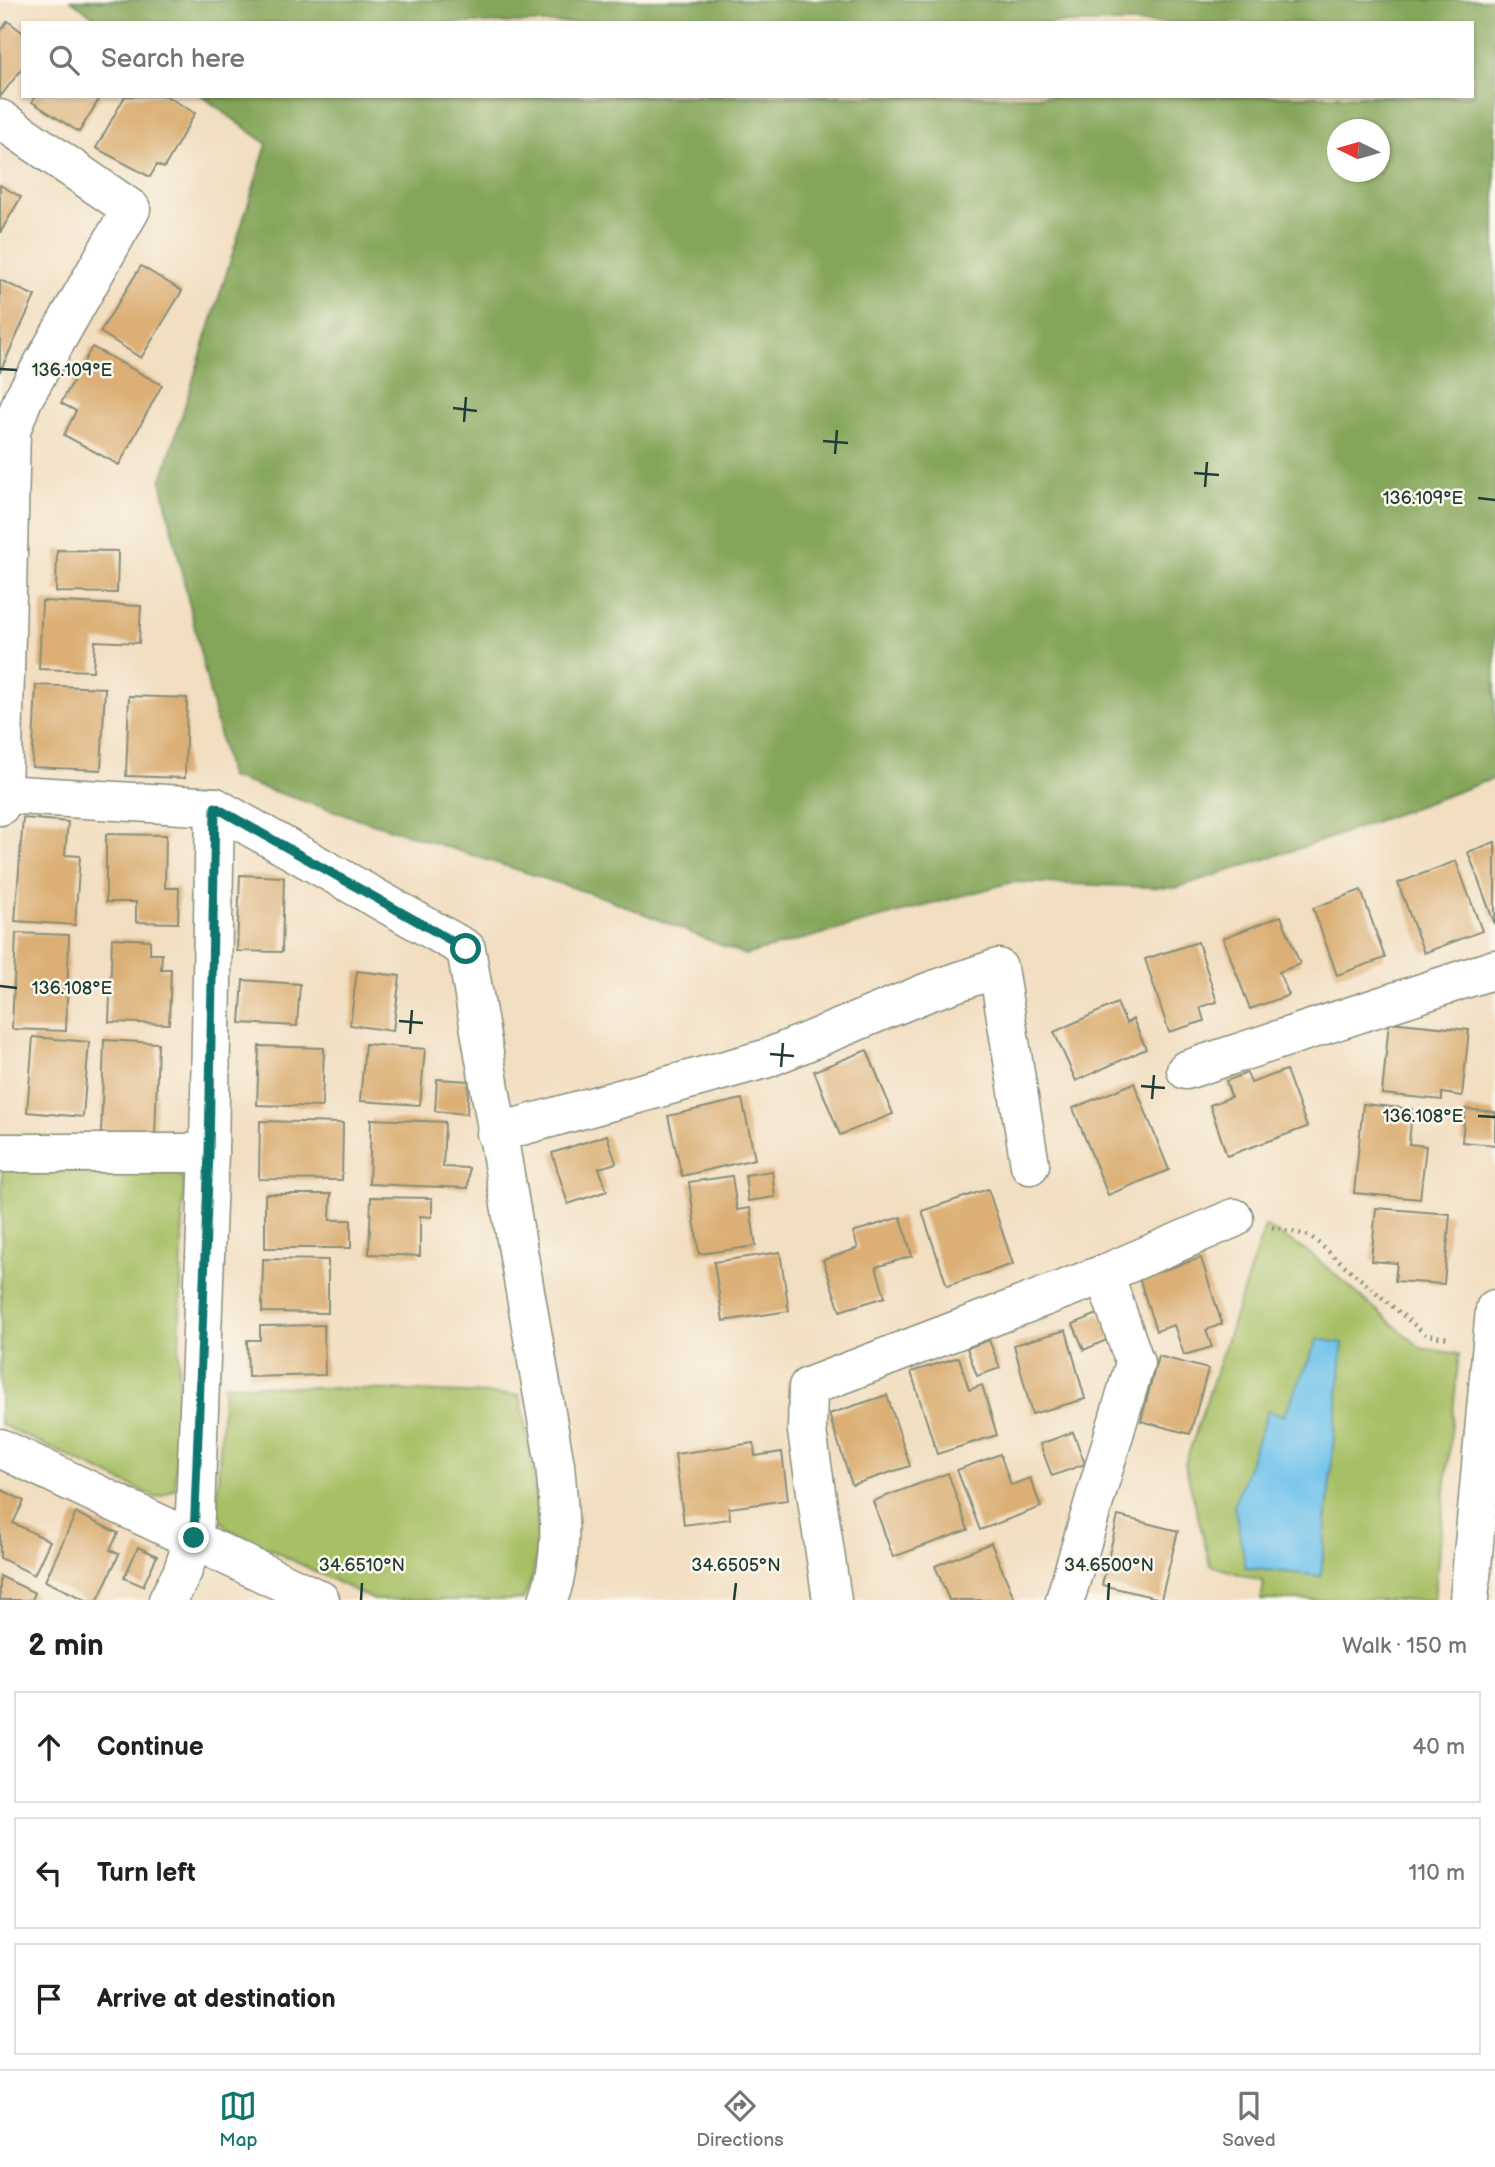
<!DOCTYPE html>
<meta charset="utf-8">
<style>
body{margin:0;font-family:"Balsamiq Sans",sans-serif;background:#f2f2f2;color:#202124}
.compass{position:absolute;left:1327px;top:119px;width:63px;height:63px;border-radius:50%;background:#fff;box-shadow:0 2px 5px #0004;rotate:275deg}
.stop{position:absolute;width:21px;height:21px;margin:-16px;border:5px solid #0f766e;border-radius:50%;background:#fff}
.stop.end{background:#0f766e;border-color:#fff;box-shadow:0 2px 7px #0008}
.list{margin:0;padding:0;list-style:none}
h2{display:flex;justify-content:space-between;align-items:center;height:91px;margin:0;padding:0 28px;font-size:30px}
h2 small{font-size:23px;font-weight:400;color:#757577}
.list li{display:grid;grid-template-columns:46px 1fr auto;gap:21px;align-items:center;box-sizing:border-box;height:112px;margin:0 14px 14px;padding:0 14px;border:2px solid #e0e0e0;border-radius:0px}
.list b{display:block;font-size:26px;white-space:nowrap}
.list em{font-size:23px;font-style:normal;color:#757577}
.icon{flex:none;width:38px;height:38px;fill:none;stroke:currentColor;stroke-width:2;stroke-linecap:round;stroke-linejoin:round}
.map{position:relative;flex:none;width:1495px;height:1600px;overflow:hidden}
.search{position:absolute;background:#fff;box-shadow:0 2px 5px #0004;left:21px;right:21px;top:21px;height:77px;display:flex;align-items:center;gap:18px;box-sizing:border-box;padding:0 24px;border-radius:0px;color:#757577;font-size:26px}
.sheet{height:469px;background:#fff}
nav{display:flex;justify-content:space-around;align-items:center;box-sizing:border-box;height:98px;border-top:2px solid #e0e0e0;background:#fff;font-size:19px;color:#757577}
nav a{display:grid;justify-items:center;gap:4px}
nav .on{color:#0f766e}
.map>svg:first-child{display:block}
.green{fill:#a7bf65;stroke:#637e4c;stroke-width:2}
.forest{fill:#85a65a;stroke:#527247;stroke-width:2;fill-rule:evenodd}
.water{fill:#70c2ec;stroke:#488090;stroke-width:2}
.building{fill:#dbaf74}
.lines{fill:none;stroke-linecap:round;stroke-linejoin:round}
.street-casing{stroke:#888e7a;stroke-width:41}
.path{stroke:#888e7a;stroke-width:4.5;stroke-dasharray:2 5;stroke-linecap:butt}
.street{stroke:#fff;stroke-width:38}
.route{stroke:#0f766e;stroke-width:9}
.ticks{fill:none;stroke:#1f3d34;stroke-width:2.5}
.ticks-label{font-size:18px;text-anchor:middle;fill:#1f3d34;stroke:#fbf7ec;stroke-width:5;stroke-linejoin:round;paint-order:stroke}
</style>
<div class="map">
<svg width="1495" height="1600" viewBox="0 0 1495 1600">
<rect width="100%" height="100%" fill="#fbf7ec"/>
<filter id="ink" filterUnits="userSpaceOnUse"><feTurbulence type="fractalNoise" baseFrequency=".0143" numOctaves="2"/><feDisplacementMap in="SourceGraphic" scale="14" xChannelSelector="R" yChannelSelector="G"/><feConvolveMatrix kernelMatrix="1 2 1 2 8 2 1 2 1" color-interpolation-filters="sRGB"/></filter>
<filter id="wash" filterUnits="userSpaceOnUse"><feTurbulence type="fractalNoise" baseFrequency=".00686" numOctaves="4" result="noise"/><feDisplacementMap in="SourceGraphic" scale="28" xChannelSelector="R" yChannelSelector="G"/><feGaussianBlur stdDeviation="1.57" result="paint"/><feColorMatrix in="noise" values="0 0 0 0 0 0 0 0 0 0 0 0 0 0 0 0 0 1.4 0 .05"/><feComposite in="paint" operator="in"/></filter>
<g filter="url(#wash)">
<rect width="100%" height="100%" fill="#f2dec1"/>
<g class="green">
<path d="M2 1169H172L184 1180 175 1489 157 1498 0 1424Z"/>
<path d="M1265 1226 1311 1254 1421 1348 1459 1354 1434 1600H1261L1264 1582 1210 1565 1185 1464Z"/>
<path d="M224 1384 520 1395C530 1452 544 1511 534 1569 533 1580 527 1590 523 1600H374L228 1529 216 1514Z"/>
</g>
<path class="forest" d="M71 0H1495V778L1319 842 1175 888 1013 882 745 955 608 899 229 777 161 482 267 144 202 96H1472V23H102ZM1338 130H1380V172H1338Z"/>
<path class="water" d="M1318 1339 1343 1343 1321 1576 1246 1568 1234 1505 1268 1411 1284 1416Z"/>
<g id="blocks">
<g class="building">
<path d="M8 21 23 33V67L0 97V32Z"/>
<path d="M35 96H101L79 132 32 102Z"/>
<path d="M125 96H166L195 113 164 168 157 165 150 177 96 148Z"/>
<path d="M0 185 21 197 0 233Z"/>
<path d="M141 266 182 291 141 358 100 332Z"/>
<path d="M0 280 35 296 0 372Z"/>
<path d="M92 347 162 385 119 465 64 435 76 411 61 403Z"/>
<path d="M57 550 118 551 117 593 56 592Z"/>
<path d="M42 601 141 606 139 643 95 641 93 671 39 669Z"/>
<path d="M36 685 105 688 101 770 32 767Z"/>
<path d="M129 696 187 698 185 778 126 776Z"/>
<path d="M23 818 68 822 65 855 80 856 75 925 15 921Z"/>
<path d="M106 834 166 835 165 888H179L178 923 136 922V902H106Z"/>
<path d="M1495 842V925L1468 852Z"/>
<path d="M1456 861 1482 931 1424 953 1398 883Z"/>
<path d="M240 875 284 877 282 952 237 951Z"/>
<path d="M1361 890 1385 958 1337 975 1313 908Z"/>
<path d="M1281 916 1300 964 1279 972 1289 995 1250 1009 1223 938Z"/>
<path d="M16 933 69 935 66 1031 12 1029Z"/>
<path d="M112 938 150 940V954H162L161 969H171L169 1024 109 1022Z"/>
<path d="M1198 942 1217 1002 1200 1007 1204 1021 1169 1032 1145 959Z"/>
<path d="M357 971 400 976 393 1031 350 1025Z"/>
<path d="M243 980 300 984 297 1026 240 1023Z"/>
<path d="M1117 1003 1126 1023 1133 1019 1146 1049 1076 1081 1054 1032Z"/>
<path d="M1389 1022 1469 1030 1462 1096 1442 1093V1100L1382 1094Z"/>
<path d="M33 1037 89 1042 83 1117 27 1112Z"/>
<path d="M104 1040 158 1043 155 1138 101 1136Z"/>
<path d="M365 1044 425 1049 420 1105 360 1101Z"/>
<path d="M259 1046 324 1048 322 1107 257 1105Z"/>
<path d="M867 1050 893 1114 840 1135 814 1071Z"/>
<path d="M1286 1070 1307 1127 1227 1156 1210 1105 1231 1097 1226 1081 1247 1073 1251 1083Z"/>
<path d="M437 1079 469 1081 467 1114 435 1111Z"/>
<path d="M1134 1083 1169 1170 1108 1195 1073 1108Z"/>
<path d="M742 1099 755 1159 682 1176 668 1116Z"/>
<path d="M1363 1104 1412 1109 1409 1144 1426 1146 1420 1199 1354 1193Z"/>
<path d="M1465 1109 1495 1112V1145L1462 1142Z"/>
<path d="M371 1119 445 1122 443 1167 469 1168 468 1188 369 1184Z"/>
<path d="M260 1121 343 1123 342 1180 259 1179Z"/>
<path d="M607 1135 616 1163 599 1168 607 1191 568 1204 552 1153Z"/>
<path d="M772 1171 775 1197 748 1201 745 1175Z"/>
<path d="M732 1176 737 1210 750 1208 756 1246 699 1254 689 1182Z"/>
<path d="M988 1189 1013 1264 947 1286 922 1211Z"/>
<path d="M265 1194H331L330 1220H351V1248H265Z"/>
<path d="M371 1197 432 1198V1217L420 1216V1256L369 1254Z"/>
<path d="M1376 1208 1450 1214 1444 1284 1395 1281 1397 1263 1371 1261Z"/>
<path d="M901 1217 912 1256 876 1267 885 1297 840 1311 823 1260 858 1248 853 1232Z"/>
<path d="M780 1252 789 1311 723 1321 714 1262Z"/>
<path d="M1201 1258 1222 1324 1206 1330 1212 1347 1184 1355 1174 1325 1156 1331 1139 1278Z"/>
<path d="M263 1259 328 1260V1313L262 1312Z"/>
<path d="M1100 1313 1111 1338 1084 1350 1073 1324Z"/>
<path d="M324 1325 325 1375 248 1377 247 1340H260V1326Z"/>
<path d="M1066 1330 1085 1399 1032 1414 1014 1345Z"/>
<path d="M989 1340 1000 1368 977 1376 967 1348Z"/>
<path d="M1158 1356 1208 1369 1190 1434 1141 1421Z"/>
<path d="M959 1357 969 1390 982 1385 997 1435 937 1454 911 1372Z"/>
<path d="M887 1395 910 1466 852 1485 829 1414Z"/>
<path d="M1073 1432 1085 1464 1052 1476 1040 1444Z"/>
<path d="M754 1443 755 1456 782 1452 788 1500 729 1508 730 1519 684 1525 675 1454Z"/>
<path d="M1000 1454 1011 1485 1030 1478 1041 1507 980 1530 957 1470Z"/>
<path d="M948 1473 968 1530 893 1557 873 1501Z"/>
<path d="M0 1489 24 1501 13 1523 50 1541 34 1575 0 1558Z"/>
<path d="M76 1513 118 1533 110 1550 119 1554 98 1600H86L45 1581Z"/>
<path d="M1118 1516 1178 1531 1161 1599 1102 1585Z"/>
<path d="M991 1543 1015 1600H949L935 1566Z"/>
<path d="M138 1547 157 1556 143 1586 124 1578Z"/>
<path d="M0 1576 35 1593 32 1600H0Z"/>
</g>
</g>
</g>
<g filter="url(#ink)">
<use href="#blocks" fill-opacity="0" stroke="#888e7a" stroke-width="2"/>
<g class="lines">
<g class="street-casing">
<g id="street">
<path d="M0 119 131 209 23 399 11 431 2 794 0 806"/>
<path d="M2 794 215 807 466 949 555 1465C559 1510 565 1557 548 1600"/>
<path d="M1186 1070 1495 969"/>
<path d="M496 1133 765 1059 928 992 998 968 1030 1165"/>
<path d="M0 1153H209L215 807"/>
<path d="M0 1448 320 1600"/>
<path d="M168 1600 182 1573 194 1538 209 1153"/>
<path d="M832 1600 807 1431 808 1387 1104 1274 1234 1218"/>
<path d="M1065 1600 1135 1363 1104 1274"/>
<path d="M1469 1600 1495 1309"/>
</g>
</g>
<path class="path" d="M1272 1227 1310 1236 1426 1335 1450 1338"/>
<use href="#street" class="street"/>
</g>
</g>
<g class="lines" filter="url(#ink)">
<path class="route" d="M194 1538 209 1153 215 807 466 949"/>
</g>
<path class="ticks" d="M0 369 17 370M453 408 477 411M464 422 466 397M823 441 848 443M835 454 837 430M1194 473 1219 475M1205 487 1207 462M1478 498 1495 500M0 986 17 988M399 1021 423 1023M410 1034 412 1010M770 1054 794 1056M781 1067 783 1043M1141 1086 1165 1088M1152 1099 1154 1075M1478 1116 1495 1117M361 1600 362 1583M734 1600 736 1583M1108 1600 1109 1583"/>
<g class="ticks-label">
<text x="72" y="376">136.109°E</text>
<text x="1423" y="504">136.109°E</text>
<text x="72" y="994">136.108°E</text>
<text x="1423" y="1122">136.108°E</text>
<text x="362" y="1571">34.6510°N</text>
<text x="736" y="1571">34.6505°N</text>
<text x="1109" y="1571">34.6500°N</text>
</g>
</svg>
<svg class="compass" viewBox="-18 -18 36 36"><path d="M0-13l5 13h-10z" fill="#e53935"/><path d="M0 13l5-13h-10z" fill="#757577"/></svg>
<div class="stop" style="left:466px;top:949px"></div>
<div class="stop end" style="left:194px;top:1538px"></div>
<div class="search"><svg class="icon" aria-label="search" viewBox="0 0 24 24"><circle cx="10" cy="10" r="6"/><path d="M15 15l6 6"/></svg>Search here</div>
</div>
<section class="sheet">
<h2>2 min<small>Walk · 150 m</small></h2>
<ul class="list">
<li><svg class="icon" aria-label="ahead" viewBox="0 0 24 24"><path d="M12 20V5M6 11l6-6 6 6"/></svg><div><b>Continue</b></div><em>40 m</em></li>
<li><svg class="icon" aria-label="left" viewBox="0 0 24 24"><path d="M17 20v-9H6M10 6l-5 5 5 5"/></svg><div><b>Turn left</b></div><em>110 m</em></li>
<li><svg class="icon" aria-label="arrive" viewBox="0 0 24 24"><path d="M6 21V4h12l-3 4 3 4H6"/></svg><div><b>Arrive at destination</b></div></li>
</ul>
</section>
<nav>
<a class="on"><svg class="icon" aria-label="map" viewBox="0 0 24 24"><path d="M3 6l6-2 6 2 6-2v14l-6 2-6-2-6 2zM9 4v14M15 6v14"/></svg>Map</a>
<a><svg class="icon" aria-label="directions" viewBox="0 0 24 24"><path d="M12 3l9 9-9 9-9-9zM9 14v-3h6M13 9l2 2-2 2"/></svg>Directions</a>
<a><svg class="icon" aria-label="saved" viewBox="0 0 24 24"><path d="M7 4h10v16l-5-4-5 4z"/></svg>Saved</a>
</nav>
